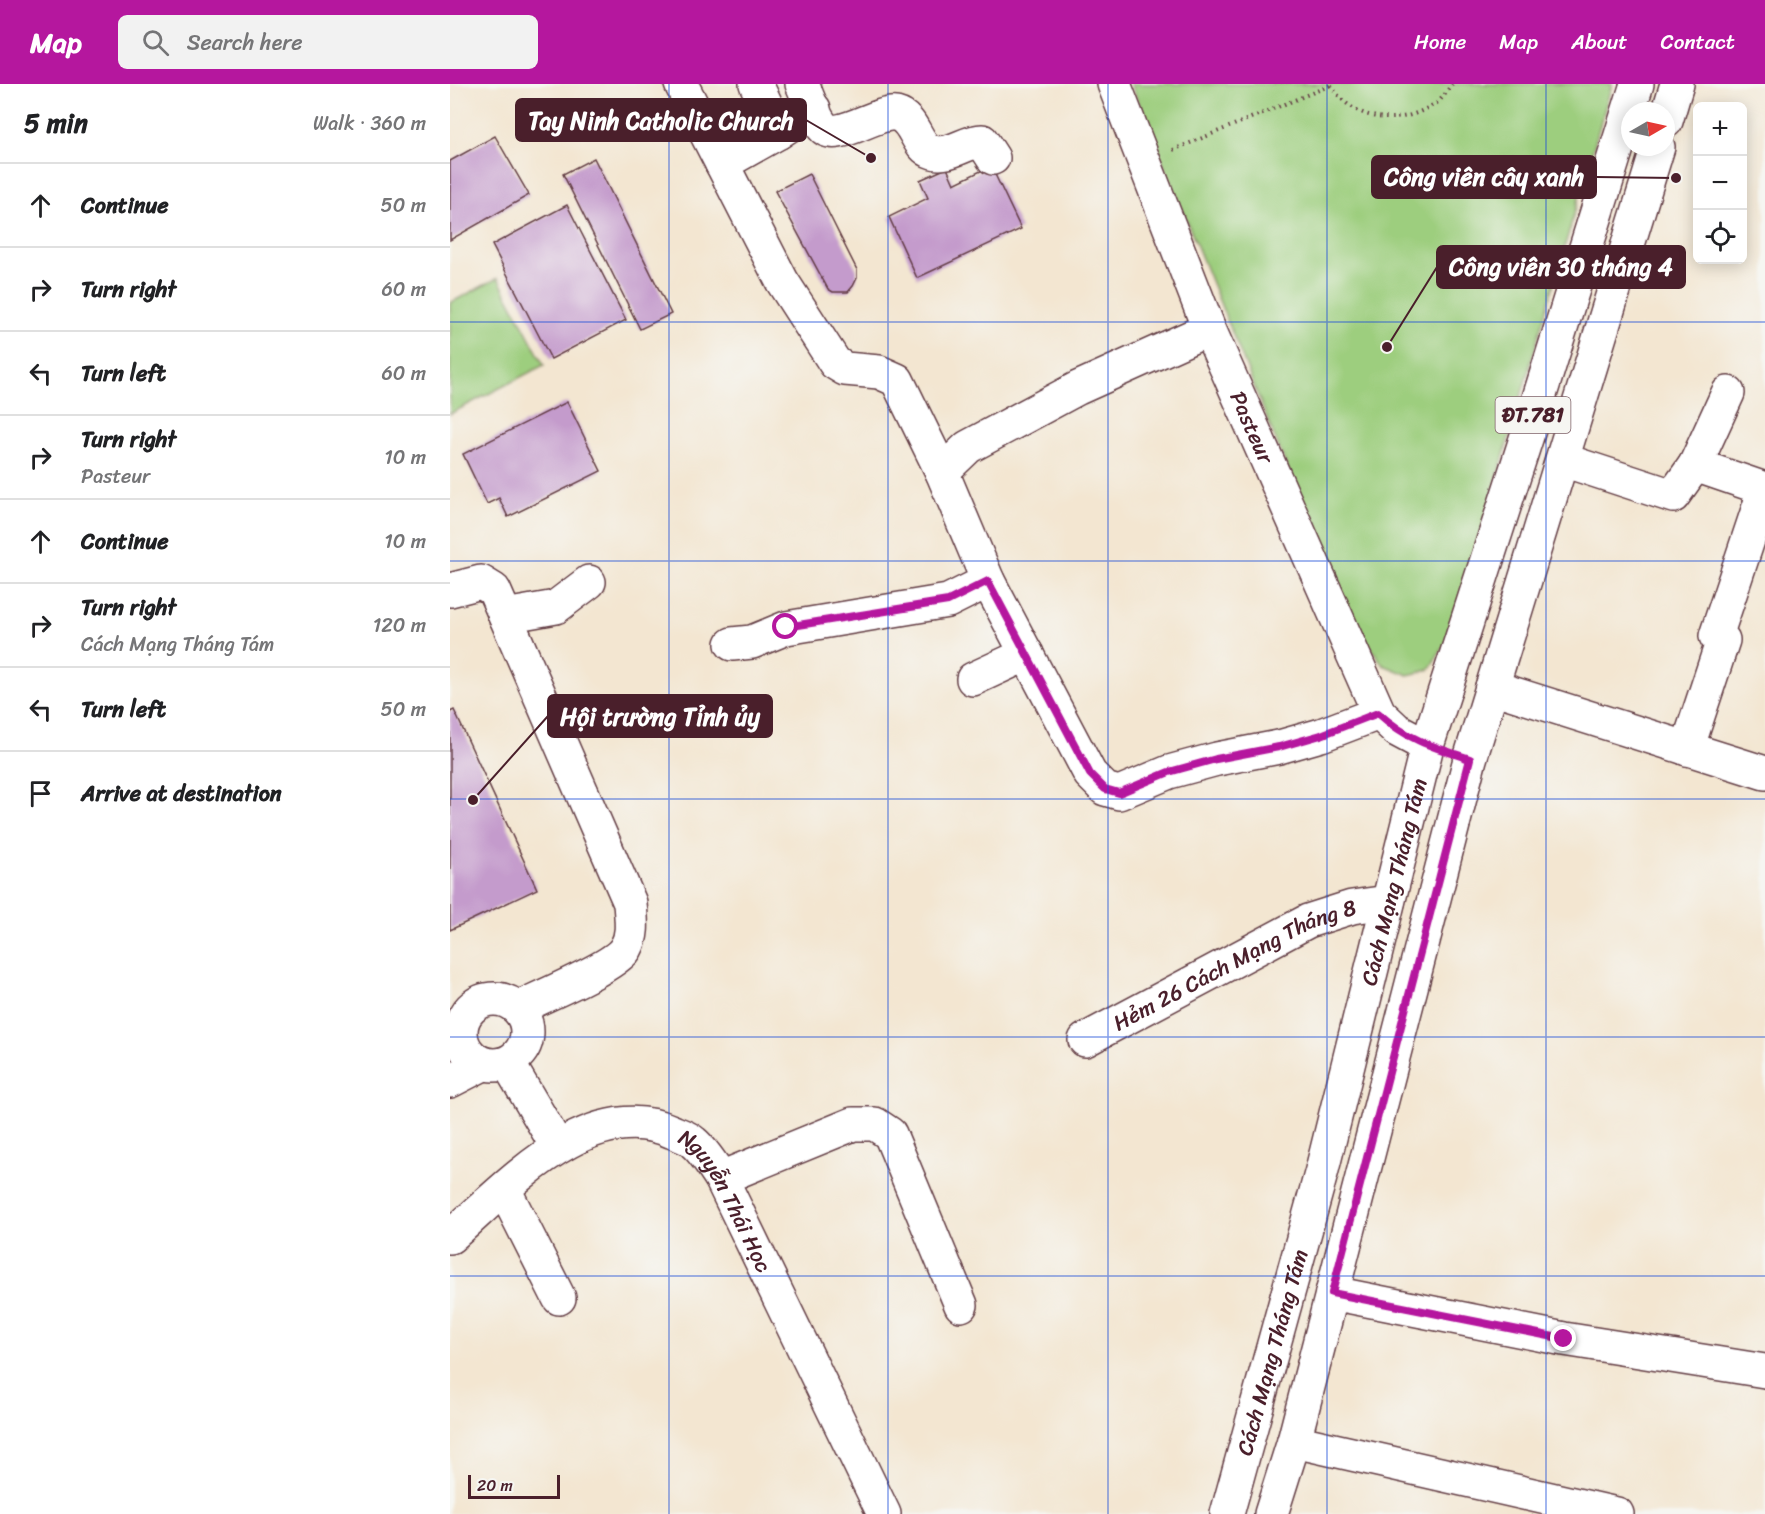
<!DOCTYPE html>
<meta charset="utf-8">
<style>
body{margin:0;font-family:Sriracha,sans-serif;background:#f2f2f2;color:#202124}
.controls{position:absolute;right:18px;top:18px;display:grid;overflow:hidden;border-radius:9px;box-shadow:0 3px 15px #0003}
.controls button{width:54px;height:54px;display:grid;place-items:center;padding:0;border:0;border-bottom:2px solid #e0e0e0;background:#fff;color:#202124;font:30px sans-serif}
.compass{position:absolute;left:1171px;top:18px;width:54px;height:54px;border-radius:50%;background:#fff;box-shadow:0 3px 15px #0003;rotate:81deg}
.scale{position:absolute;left:18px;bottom:15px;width:92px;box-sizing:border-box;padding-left:6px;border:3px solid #4a1f2b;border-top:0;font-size:16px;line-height:21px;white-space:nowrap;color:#4a1f2b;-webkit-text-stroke:4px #f6f6f2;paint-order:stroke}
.stop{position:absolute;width:18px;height:18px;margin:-14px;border:4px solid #b5179e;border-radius:50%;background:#fff}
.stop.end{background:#b5179e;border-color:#fff;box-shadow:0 2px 6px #0008}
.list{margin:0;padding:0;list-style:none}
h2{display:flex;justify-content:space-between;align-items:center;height:78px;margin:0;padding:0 24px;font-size:26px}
h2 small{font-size:20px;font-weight:400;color:#757577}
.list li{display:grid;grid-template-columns:39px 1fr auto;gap:18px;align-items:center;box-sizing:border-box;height:84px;padding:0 24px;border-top:2px solid #e0e0e0}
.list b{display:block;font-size:22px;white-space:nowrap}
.list p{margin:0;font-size:20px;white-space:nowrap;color:#757577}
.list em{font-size:20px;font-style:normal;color:#757577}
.icon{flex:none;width:33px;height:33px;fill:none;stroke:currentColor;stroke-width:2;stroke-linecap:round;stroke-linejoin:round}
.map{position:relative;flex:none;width:1315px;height:1430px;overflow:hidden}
header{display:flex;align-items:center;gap:36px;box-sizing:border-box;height:84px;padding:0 30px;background:#b5179e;color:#fff}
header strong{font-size:28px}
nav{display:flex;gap:33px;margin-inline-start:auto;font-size:21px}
.search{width:420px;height:54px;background:#f2f2f2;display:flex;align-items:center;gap:15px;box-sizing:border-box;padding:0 21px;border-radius:9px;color:#757577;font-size:22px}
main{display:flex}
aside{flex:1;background:#fff}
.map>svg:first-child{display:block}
.green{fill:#9dce7e;stroke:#747654;stroke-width:1.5}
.building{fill:#c49bcc}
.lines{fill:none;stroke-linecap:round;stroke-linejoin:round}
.minor-casing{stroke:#633d44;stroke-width:36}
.major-casing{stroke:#633d44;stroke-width:36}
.path{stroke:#633d44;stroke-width:4;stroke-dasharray:1.5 4.5;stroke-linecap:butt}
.minor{stroke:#fff;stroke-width:33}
.major{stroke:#fff;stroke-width:33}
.route{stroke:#b5179e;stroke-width:8}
.grid{fill:none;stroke:#1d4ed8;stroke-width:1.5;stroke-opacity:0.55}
.labels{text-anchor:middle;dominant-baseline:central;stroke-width:4.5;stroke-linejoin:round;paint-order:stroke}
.shield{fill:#f6f6f2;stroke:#7e6067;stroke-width:1.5}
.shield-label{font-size:21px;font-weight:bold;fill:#4a1f2b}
.street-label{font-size:22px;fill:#4a1f2b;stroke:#f6f6f2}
.leader{fill:none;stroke:#4a1f2b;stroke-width:2}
.callout-dot{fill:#4a1f2b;stroke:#f6f6f2;stroke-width:2}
.callout{fill:#4a1f2b;stroke:#4a1f2b;stroke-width:2}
.callout-label{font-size:24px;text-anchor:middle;font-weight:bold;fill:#fff}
</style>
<header>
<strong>Map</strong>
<div class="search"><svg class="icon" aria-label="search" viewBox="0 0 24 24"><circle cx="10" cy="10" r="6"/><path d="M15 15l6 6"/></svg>Search here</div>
<nav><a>Home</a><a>Map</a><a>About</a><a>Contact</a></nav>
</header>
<main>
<aside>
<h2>5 min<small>Walk · 360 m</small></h2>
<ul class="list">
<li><svg class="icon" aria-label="ahead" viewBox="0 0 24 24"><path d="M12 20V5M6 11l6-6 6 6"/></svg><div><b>Continue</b></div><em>50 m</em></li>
<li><svg class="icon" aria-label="right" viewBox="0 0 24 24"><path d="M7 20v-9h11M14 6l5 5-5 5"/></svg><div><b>Turn right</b></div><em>60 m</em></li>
<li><svg class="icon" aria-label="left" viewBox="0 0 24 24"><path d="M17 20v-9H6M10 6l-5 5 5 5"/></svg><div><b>Turn left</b></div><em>60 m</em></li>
<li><svg class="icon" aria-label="right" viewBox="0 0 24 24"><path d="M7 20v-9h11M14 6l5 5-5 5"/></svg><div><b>Turn right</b><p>Pasteur</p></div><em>10 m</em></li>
<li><svg class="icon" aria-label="ahead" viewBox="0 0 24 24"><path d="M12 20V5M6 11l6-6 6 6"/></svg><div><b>Continue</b></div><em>10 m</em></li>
<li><svg class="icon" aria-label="right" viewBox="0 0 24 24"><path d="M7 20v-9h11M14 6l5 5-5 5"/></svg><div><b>Turn right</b><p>Cách Mạng Tháng Tám</p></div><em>120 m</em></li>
<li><svg class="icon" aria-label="left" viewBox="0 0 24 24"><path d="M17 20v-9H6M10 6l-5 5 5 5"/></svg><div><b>Turn left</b></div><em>50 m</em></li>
<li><svg class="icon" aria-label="arrive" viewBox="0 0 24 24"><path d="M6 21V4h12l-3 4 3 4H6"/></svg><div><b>Arrive at destination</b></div></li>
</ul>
</aside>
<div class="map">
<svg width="1315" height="1430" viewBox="0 0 1315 1430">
<rect width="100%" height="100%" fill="#f6f6f2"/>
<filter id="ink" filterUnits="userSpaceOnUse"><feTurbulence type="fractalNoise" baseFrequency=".0167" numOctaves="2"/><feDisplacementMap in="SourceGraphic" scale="12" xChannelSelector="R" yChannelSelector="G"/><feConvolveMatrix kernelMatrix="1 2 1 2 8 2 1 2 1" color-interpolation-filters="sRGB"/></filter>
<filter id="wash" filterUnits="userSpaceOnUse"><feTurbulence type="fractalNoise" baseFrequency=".008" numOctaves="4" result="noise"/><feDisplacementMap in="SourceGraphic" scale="24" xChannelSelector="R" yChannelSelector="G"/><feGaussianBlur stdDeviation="1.35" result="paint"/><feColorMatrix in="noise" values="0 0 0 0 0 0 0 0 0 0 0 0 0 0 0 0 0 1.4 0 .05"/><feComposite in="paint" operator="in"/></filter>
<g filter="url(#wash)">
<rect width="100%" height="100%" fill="#f3e6d1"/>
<g class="green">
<path d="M681 0H1162L1009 525 996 559 979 586 958 591 933 581 895 526Z"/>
<path d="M48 194 94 281 0 330V219Z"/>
</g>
<g id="blocks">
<g class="building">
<path d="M45 52 79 111 0 156V77Z"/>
<path d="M144 74 221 230 190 245 113 90Z"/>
<path d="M541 82 571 145 467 194 439 133 478 114 470 96 497 84 504 100Z"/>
<path d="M359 90 407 186V194L403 202 398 208H383L378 205 325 107Z"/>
<path d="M117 121 176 236 101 275 42 161Z"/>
<path d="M117 318 151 387 58 433 49 414 37 420 13 370Z"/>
<path d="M4 626 87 805 0 846V628Z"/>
</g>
</g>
</g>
<g filter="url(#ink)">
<use href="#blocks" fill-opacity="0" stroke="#633d44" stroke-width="1.5"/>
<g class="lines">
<g class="minor-casing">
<g id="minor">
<path d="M231 0 332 197 385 279 395 285 429 288 447 296 492 388 538 497 640 690 655 705 669 709 719 688 767 675 829 663 871 651 929 629"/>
<path d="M306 0 329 48"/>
<path d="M352 0C358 13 363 30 372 42 385 60 426 27 446 30 466 35 465 63 483 68 500 73 516 57 532 57L543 74"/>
<path id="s1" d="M664 0 759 245 929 629 947 646 977 662"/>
<path d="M272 80 329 48 364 25"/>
<path d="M1113 376 1223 412 1245 381 1315 405"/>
<path d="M1245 381 1278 309"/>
<path d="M492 388 518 363 628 304 759 245"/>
<path d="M0 506 31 498 44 506 180 819C181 835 184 850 176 864 166 882 89 914 68 924"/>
<path d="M55 532 106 523 139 498"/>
<path d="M282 560 302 558 336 544 498 517 538 497"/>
<path d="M523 595 577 570"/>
<path d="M1042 603 1315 689"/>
<path d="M1237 665 1273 556 1266 552 1315 405"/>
<circle cx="44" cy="948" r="33"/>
<path id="s2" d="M635 956 858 837 902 823 938 818"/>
<path d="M58 979 107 1062"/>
<path d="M0 997 33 980"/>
<path d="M271 1094 403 1040H425L440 1050 511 1221"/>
<path d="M54 1105 109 1214"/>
<path id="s3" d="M0 1153C57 1104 139 1010 223 1048 229 1051 238 1053 243 1058 254 1067 263 1082 271 1094L434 1430"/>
<path d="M882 1209 1114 1255 1315 1287"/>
<path d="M844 1357 1167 1430"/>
</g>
</g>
<g class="major-casing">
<g id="major">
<path d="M1216 37 1227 0"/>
<path id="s4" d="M777 1430 872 1086 977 662 1084 330 1187 0"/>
<path d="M821 1430 844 1357 1020 675 1208 63"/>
</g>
</g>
<g class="path">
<path d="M881 1C901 36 946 43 979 23 983 21 988 19 991 15 995 11 998 5 1002 0"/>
<path d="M723 66 881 1"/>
</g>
<use href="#minor" class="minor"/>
<use href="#major" class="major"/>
</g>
</g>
<g class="lines" filter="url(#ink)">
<path class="route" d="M336 543 498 517 538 497 640 690 655 705 669 709 719 688 766 675 829 663 871 651 928 629C958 656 982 663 1020 675L882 1209 1114 1255"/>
</g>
<path class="grid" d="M219 0V1430M438 0V1430M658 0V1430M877 0V1430M1096 0V1430M0 238H1315M0 477H1315M0 715H1315M0 953H1315M0 1192H1315"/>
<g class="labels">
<rect class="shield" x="1045.5" y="313" width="75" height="36" rx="4.5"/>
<g class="shield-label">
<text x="1083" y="331">ĐT.781</text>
</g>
<g class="street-label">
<text stroke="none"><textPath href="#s1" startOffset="370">Pasteur</textPath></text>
<text stroke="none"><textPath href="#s4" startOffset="654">Cách Mạng Tháng Tám</textPath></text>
<text stroke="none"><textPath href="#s2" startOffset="168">Hẻm 26 Cách Mạng Tháng 8</textPath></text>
<text stroke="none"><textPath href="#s3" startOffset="351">Nguyễn Thái Học</textPath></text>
<text stroke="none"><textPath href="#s4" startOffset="168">Cách Mạng Tháng Tám</textPath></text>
</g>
</g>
<path class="leader" d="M421 74L356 36M1226 94L1146 93M937 263L987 183M23 716L98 632"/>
<g class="callout-dot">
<circle cx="421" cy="74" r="6"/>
<circle cx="1226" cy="94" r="6"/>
<circle cx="937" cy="263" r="6"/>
<circle cx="23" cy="716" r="6"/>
</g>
<g class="callout">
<rect x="66" y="15" width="290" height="42" rx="6"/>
<rect x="922" y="72" width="224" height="42" rx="6"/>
<rect x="987" y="162" width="248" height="42" rx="6"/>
<rect x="98" y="611" width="224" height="42" rx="6"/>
</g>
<g class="callout-label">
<text x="211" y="45">Tay Ninh Catholic Church</text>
<text x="1034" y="101">Công viên cây xanh</text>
<text x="1111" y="191">Công viên 30 tháng 4</text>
<text x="210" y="641">Hội trường Tỉnh ủy</text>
</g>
</svg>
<div class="controls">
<button>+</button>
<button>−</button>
<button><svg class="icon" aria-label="locate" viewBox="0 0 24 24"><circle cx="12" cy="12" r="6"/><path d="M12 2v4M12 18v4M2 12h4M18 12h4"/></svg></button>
</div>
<svg class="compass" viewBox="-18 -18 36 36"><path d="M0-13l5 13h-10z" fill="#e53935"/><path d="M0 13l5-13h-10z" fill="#757577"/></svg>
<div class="scale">20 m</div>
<div class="stop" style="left:336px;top:543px"></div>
<div class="stop end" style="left:1114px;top:1255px"></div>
</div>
</main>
